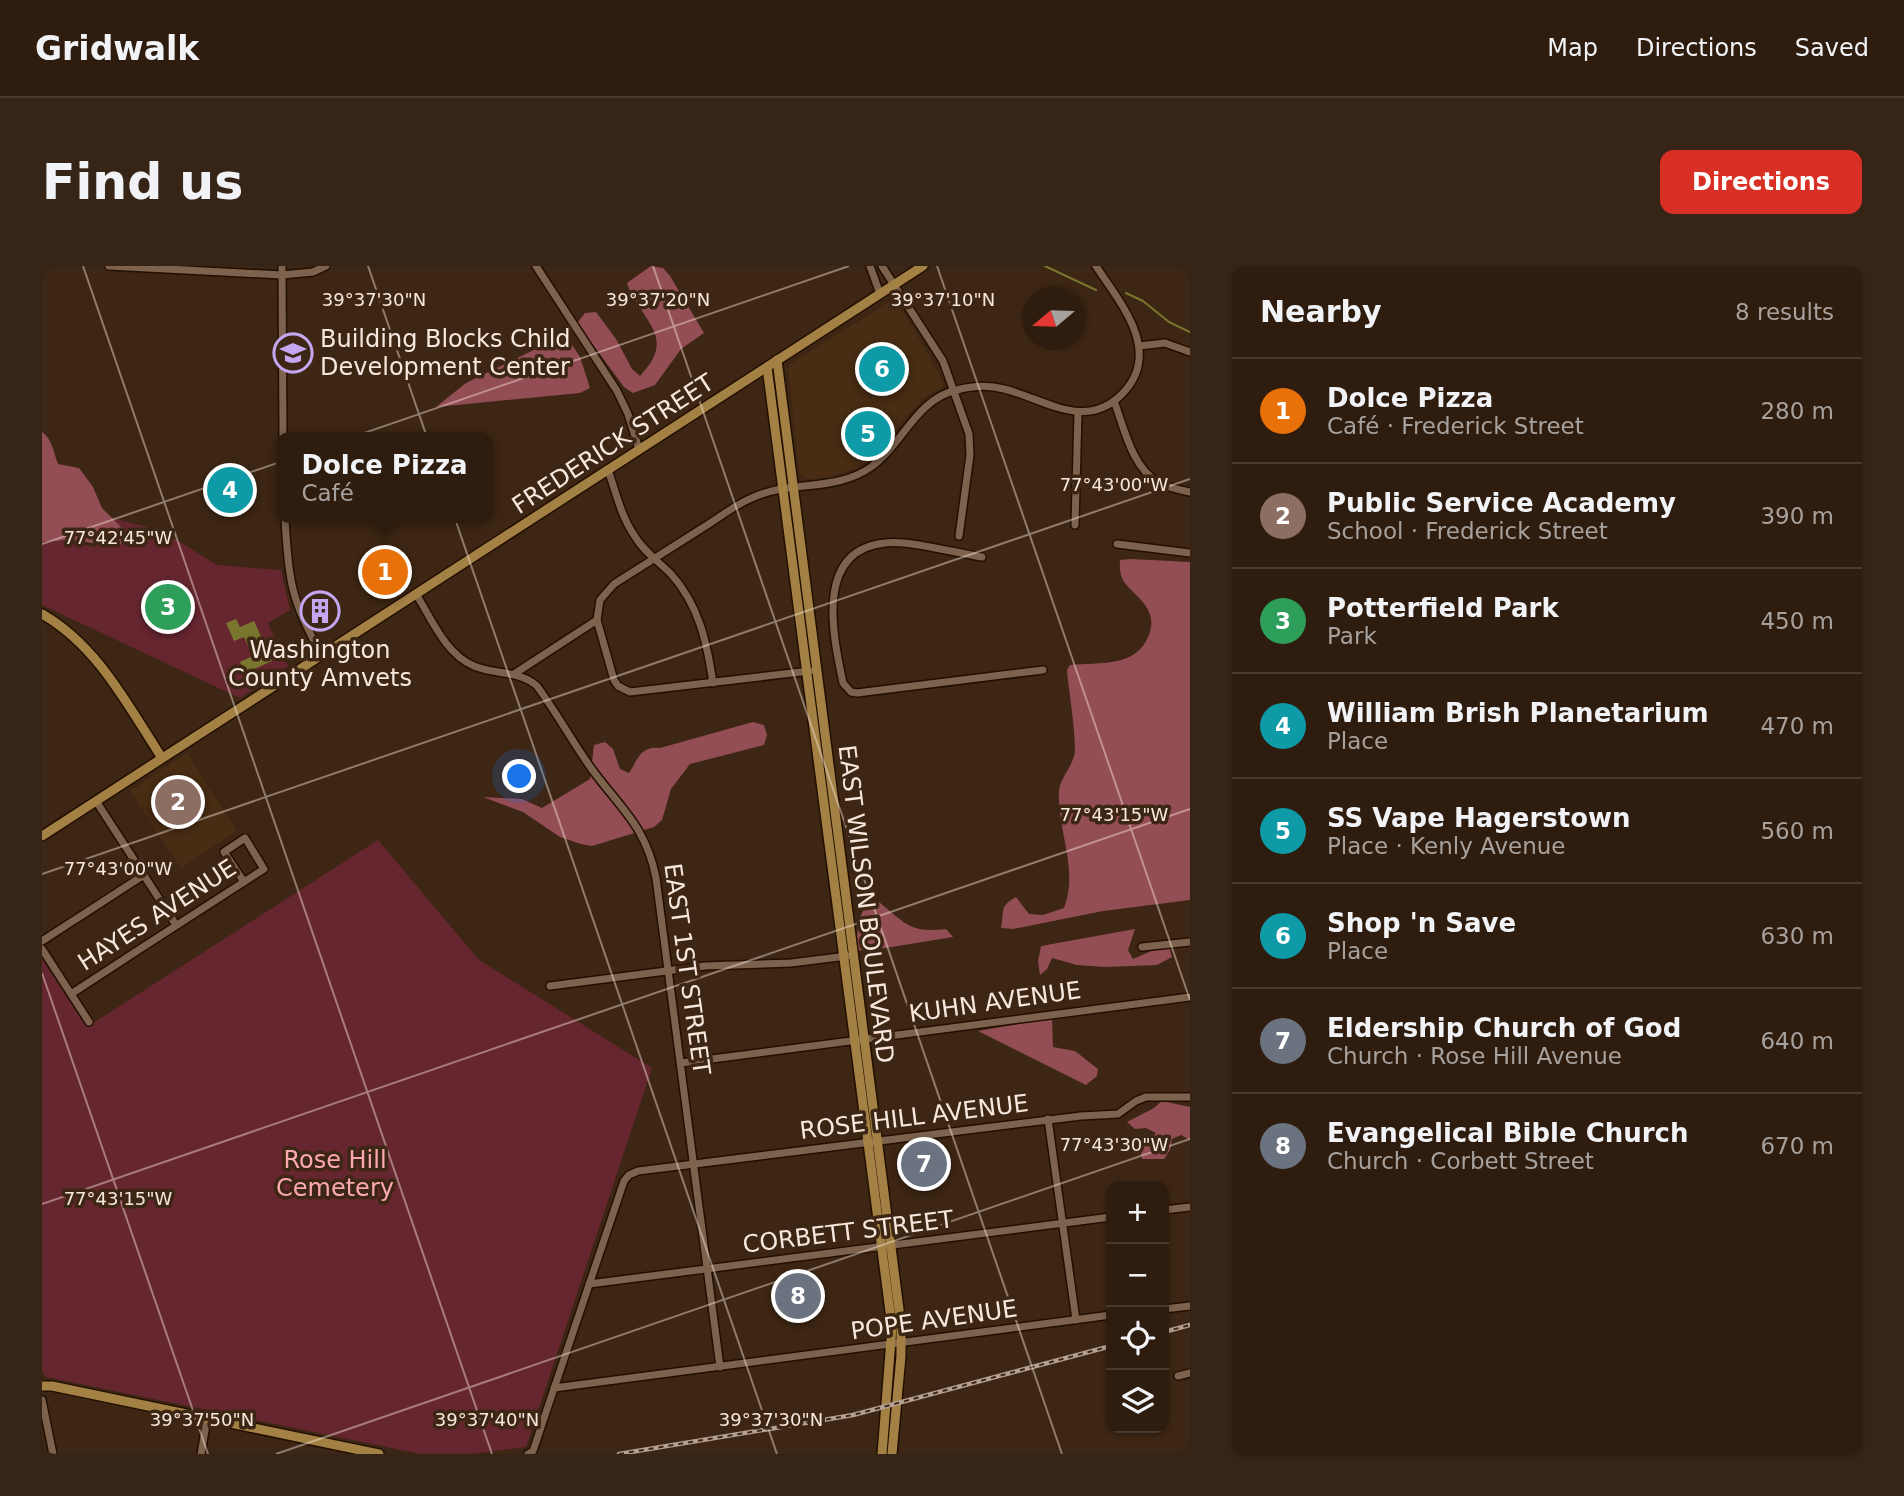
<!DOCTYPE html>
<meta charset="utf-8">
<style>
body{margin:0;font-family:"DejaVu Sans",sans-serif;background:#362517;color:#f1f3f6}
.controls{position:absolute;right:21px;bottom:21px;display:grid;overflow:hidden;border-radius:14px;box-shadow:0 2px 5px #0004}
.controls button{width:63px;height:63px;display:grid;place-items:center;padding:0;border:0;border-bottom:2px solid #493a2e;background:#2e1c0e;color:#f1f3f6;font:35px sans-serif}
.compass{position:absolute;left:980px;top:21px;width:63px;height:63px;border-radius:50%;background:#2e1c0e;box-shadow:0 2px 5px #0004;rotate:251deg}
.you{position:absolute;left:478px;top:511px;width:24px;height:24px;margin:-18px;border:5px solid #fff;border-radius:50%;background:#1a73e8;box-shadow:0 0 0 10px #1a73e833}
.badge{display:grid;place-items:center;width:46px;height:46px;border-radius:50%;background:#d93025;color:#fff;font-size:23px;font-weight:700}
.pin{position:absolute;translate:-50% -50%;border:4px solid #fff;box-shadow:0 2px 7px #0006}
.popup{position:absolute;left:234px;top:166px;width:217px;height:91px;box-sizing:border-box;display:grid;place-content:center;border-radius:14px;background:#2e1c0e;filter:drop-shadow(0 2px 5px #0005);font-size:23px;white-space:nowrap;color:#a7a19e}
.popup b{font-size:26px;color:#f1f3f6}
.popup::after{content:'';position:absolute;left:50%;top:100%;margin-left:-14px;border:14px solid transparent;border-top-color:#2e1c0e}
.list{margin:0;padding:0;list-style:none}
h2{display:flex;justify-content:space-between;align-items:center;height:91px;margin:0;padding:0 28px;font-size:30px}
h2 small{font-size:23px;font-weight:400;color:#a7a19e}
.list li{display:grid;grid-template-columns:46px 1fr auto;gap:21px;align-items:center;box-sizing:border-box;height:105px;padding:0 28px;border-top:2px solid #493a2e}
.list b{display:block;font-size:26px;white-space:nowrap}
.list p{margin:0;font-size:23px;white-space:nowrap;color:#a7a19e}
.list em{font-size:23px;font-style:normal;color:#a7a19e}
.icon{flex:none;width:38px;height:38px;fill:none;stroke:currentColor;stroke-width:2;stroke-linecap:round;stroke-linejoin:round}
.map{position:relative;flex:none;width:1148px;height:1188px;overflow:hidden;border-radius:14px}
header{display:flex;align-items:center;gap:42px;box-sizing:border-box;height:98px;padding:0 35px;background:#2e1c0e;border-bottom:2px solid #493a2e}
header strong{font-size:33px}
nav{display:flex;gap:38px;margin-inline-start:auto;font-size:24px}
.intro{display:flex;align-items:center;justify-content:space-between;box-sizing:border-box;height:168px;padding:0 42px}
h1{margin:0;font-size:49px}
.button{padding:18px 32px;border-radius:14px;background:#d93025;color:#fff;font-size:24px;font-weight:700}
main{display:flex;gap:42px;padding:0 42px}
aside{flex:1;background:#2e1c0e;border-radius:14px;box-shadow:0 2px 5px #0004}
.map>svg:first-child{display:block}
.built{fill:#482c13}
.green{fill:#662630}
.forest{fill:#934d55}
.water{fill:#79762e}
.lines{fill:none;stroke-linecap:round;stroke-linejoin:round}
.stream{stroke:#79762e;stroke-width:2}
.minor-casing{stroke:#230f00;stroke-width:10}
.major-casing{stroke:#230f00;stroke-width:12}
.minor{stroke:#7d634e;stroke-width:7}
.major{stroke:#a38044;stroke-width:9}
.rail-casing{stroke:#b3a092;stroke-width:4.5}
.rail{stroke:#3d2613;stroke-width:2;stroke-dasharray:5;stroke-linecap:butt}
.ticks{fill:none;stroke:#f7e7dc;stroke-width:2;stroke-opacity:0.45}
.labels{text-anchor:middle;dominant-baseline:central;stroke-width:7;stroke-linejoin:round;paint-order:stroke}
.poi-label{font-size:24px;fill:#f7e7dc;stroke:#3d2613;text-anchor:start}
.street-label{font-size:24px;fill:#f7e7dc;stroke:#3d2613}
.park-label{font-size:24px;fill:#fca8b0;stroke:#3d2613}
.ticks-label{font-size:18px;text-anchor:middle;fill:#f7e7dc;stroke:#3d2613;stroke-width:7;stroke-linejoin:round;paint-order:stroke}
</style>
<header>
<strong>Gridwalk</strong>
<nav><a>Map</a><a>Directions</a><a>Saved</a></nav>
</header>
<div class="intro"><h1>Find us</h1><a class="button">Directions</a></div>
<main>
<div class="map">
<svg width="1148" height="1188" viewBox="0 0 1148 1188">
<rect width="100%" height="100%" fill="#3d2613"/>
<g class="built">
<path d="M849 35 855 38 870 60 902 117 900 121 883 131 871 143 833 187 818 201 786 211 766 213 761 211 757 204 746 103 748 98Z"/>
<path d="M145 487 195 565 139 602 88 525Z"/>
</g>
<g class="green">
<path d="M62 250 120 265 175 299 239 304 248 344 226 357 246 400 198 432 0 339V272L54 281Z"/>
<path d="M336 574 437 694 610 802 484 1181 430 1188H379L4 1111 0 1105V693L45 761Z"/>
</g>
<g class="forest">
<path d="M609 0 621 2 628 10 662 67 639 83 613 119 591 127 582 121 535 57 543 47 554 46 574 73 590 103 598 110C637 70 598 55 585 17Z"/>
<path d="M521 65 538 91 548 122 538 127 394 141 424 117 506 77Z"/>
<path d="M0 166C10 172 12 188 16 198L37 202 51 221 60 242 91 273C71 286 51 275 29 274 20 274 10 275 0 276Z"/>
<path d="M1089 293 1148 296V634L1061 645 971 663 959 662C963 645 956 641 974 631L987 648 1001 649 1022 642C1037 603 1015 565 1017 525 1018 513 1029 502 1032 490 1036 479 1026 420 1025 404L1028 399C1058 396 1094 402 1107 369 1111 358 1110 349 1103 339 1090 321 1076 320 1078 294Z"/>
<path d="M711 456 722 459 725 469 722 479 648 498 629 523 620 554 612 561 550 580 539 578 518 571 481 546 441 531 480 533 500 542 548 513 552 479 563 476 571 483 578 503 587 507C597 492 598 480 618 482Z"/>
<path d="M837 636C864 658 868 667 904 663L911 671 825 685 815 684C815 666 815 651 826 637Z"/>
<path d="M1093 663 1086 684 1091 693 1116 682 1127 681 1130 691 1115 699 1062 701 1035 699 1010 692 1005 703 998 709 996 695 999 680Z"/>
<path d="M1010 752 1011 781 1033 785 1056 803 1055 810 1044 819 936 765Z"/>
<path d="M1120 835 1148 841V874L1139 869 1130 873 1128 884 1122 893H1100L1098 882 1114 867 1104 862 1093 863 1085 856 1112 842Z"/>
</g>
<path class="water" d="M194 353 198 361 212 355 230 395 203 407 198 396 211 390 202 371 192 375 184 357Z"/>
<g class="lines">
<g class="stream">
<path d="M1003 0 1054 24"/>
<path d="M1084 27 1101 35 1127 56 1148 66"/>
</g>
<g class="minor-casing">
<g id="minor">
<path d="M67 0 240 9 271 6 284 0"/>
<path d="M240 0 241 171"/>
<path d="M494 0 575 125 586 148 597 183"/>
<path d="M828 0 838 28"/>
<path d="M840 0 901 95 927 168 928 189 917 270"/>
<path d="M1097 80 1123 77 1148 86"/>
<path d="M1072 135C1082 161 1090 202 1116 216 1126 222 1138 224 1148 226"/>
<path d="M566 204C574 226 579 250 592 269 601 285 616 295 629 308 657 339 665 377 671 417"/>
<path d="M243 252C246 312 249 336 280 389"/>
<path d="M1033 259 1036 147"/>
<path d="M1075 278 1148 287"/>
<path d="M940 291C914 287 867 274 843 277 772 284 791 370 801 417L809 426 815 427 1001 404"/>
<path d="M374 328C389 352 404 389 432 400 453 409 477 404 495 420 514 446 530 475 549 502 578 542 604 560 614 612L678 1101"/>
<path d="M555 354 572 414 576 420 588 426 768 405"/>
<path d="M472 408 555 354 558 334 572 318C602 299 632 280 662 261 678 251 694 238 712 231 750 214 794 226 829 201 861 178 874 133 915 124 930 120 947 119 962 123 1003 133 1044 166 1081 127 1121 85 1078 37 1054 0"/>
<path d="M54 535 134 659"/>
<path d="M0 675 102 609"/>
<path d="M1100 681 1148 676"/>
<path d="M0 683 47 756"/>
<path d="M508 720 663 700 749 697 805 690"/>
<path d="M29 728C93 686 158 644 222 603L203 572 182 586 202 616"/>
<path d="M639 797 1148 731"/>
<path d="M1006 853 1034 1054"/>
<path d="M1122 944 1148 941"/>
<path d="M547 1018 1069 951"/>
<path d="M1122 1043 1148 1040"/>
<path d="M1136 1110 1148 1107"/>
<path d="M512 1122 1069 1049"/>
<path d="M0 1134 11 1188"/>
<path d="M159 1188 165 1153"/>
<path d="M486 1188 491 1185 582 915 587 909 596 905 1039 850 1076 848 1094 835 1104 831H1148"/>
</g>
</g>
<g class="major-casing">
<g id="major">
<path d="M735 94 859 1059V1090L850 1188"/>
<path d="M725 101 850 1061 840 1188"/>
<path d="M0 348C56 380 86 440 120 492"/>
<path d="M0 570 881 0"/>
<path d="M0 1120H10L337 1188"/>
</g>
</g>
<use href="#minor" class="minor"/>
<use href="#major" class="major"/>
<g class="rail-casing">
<g id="rail">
<path d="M1122 1066 1148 1059"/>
<path d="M577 1188 811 1149 1069 1080"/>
</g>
</g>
<use href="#rail" class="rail"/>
</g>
<path class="ticks" d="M41 0 450 1188M326 0 735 1188M611 0 1020 1188M895 0 1148 734M0 278 807 0M0 608 1148 213M0 707 166 1188M0 938 1148 543M234 1188 1148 873"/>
<defs>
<g id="school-ring" transform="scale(2.0125)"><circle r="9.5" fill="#3d2613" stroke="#c5a6f1" stroke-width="1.5"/><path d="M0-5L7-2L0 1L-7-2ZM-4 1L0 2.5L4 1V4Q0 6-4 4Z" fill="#c5a6f1"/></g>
<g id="building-ring" transform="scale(2.0125)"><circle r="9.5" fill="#3d2613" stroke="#c5a6f1" stroke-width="1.5"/><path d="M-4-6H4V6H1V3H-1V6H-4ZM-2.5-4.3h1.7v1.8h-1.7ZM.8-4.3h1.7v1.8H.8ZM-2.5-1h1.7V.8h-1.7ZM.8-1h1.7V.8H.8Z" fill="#c5a6f1"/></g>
</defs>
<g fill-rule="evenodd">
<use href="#school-ring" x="251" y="87"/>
<use href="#building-ring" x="278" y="345"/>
</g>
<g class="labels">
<g class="poi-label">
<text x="278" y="73">Building Blocks Child<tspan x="278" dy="28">Development Center</tspan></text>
<text x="278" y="384" text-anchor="middle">Washington<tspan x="278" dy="28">County Amvets</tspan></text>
</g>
<g class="street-label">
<text transform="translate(571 178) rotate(-33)">FREDERICK STREET</text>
<text transform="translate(824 638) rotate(83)">EAST WILSON BOULEVARD</text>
<text transform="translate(115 649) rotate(-33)">HAYES AVENUE</text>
<text transform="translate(645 703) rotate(82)">EAST 1ST STREET</text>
<text transform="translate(953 736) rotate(-8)">KUHN AVENUE</text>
<text transform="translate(872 851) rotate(-7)">ROSE HILL AVENUE</text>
<text transform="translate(806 966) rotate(-7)">CORBETT STREET</text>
<text transform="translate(892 1054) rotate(-8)">POPE AVENUE</text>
</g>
<g class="park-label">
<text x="293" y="894">Rose Hill<tspan x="293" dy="28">Cemetery</tspan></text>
</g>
</g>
<g class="ticks-label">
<text x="332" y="40">39°37'30"N</text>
<text x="616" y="40">39°37'20"N</text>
<text x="901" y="40">39°37'10"N</text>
<text x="1072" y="225">77°43'00"W</text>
<text x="76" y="278">77°42'45"W</text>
<text x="1072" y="555">77°43'15"W</text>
<text x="76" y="609">77°43'00"W</text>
<text x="1072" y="885">77°43'30"W</text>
<text x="76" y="939">77°43'15"W</text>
<text x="160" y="1160">39°37'50"N</text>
<text x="445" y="1160">39°37'40"N</text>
<text x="729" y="1160">39°37'30"N</text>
</g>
</svg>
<div class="controls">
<button>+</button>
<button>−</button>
<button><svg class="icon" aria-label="locate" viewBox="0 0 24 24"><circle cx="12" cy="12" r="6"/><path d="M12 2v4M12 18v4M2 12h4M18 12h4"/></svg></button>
<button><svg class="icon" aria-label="layers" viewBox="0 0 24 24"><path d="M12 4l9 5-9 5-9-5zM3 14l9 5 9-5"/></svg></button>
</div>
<svg class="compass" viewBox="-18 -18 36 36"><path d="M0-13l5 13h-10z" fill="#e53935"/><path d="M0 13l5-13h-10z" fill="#a7a19e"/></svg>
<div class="you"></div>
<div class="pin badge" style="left:343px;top:306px;background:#e8710a">1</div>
<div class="popup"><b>Dolce Pizza</b>Café</div>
<div class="pin badge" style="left:136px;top:536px;background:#8d6e63">2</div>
<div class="pin badge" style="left:126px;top:341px;background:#2e9e5b">3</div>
<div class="pin badge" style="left:188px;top:224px;background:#0f9aa8">4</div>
<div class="pin badge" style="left:826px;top:168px;background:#0f9aa8">5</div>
<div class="pin badge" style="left:840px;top:103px;background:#0f9aa8">6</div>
<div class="pin badge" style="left:882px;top:898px;background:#6b7280">7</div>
<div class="pin badge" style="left:756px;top:1030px;background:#6b7280">8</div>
</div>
<aside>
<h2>Nearby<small>8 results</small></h2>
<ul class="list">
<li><span class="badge" style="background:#e8710a">1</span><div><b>Dolce Pizza</b><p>Café · Frederick Street</p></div><em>280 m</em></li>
<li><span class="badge" style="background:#8d6e63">2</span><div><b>Public Service Academy</b><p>School · Frederick Street</p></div><em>390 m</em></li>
<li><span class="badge" style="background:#2e9e5b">3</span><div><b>Potterfield Park</b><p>Park</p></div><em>450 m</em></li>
<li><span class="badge" style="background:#0f9aa8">4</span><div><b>William Brish Planetarium</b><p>Place</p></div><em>470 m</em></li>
<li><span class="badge" style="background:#0f9aa8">5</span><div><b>SS Vape Hagerstown</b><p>Place · Kenly Avenue</p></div><em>560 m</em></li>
<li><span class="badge" style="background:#0f9aa8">6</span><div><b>Shop 'n Save</b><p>Place</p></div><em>630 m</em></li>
<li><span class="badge" style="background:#6b7280">7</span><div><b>Eldership Church of God</b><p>Church · Rose Hill Avenue</p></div><em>640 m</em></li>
<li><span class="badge" style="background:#6b7280">8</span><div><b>Evangelical Bible Church</b><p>Church · Corbett Street</p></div><em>670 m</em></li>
</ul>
</aside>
</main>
